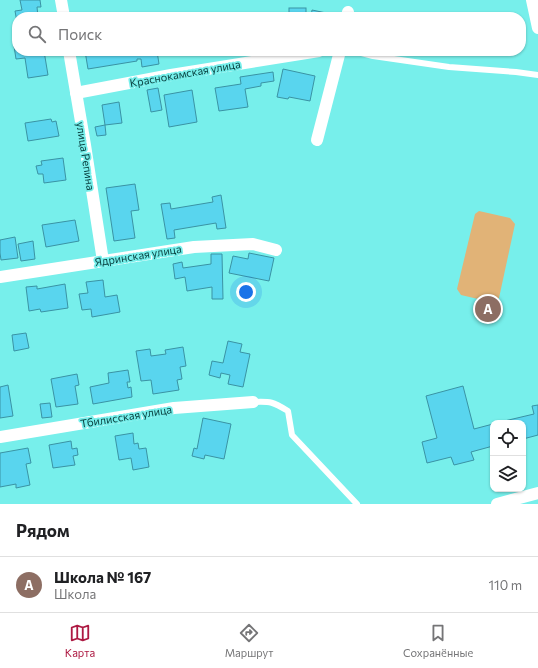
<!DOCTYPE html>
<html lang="ru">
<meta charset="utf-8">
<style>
body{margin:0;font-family:Commissioner,sans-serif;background:#f6f6f6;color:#202124}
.controls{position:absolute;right:12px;bottom:12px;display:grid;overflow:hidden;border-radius:8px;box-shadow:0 1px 3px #0004}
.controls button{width:36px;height:36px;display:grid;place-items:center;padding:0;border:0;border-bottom:1px solid #e0e0e0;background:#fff;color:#202124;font:20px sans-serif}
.you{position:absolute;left:246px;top:292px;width:14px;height:14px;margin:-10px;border:3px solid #fff;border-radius:50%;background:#1a73e8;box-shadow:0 0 0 6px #1a73e833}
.badge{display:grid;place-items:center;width:26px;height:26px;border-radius:50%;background:#ad1942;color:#fff;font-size:13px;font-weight:700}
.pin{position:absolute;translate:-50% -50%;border:2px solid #fff;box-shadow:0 1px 4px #0006}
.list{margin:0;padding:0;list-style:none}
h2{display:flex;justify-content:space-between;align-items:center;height:52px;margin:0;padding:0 16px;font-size:17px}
h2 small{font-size:13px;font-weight:400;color:#757577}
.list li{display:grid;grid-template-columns:26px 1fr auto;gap:12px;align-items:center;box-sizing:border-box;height:56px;padding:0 16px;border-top:1px solid #e0e0e0}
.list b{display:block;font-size:15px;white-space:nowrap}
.list p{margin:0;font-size:13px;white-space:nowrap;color:#757577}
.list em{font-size:13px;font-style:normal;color:#757577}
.icon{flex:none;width:22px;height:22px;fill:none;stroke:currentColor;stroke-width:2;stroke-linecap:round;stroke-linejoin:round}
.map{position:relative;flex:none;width:538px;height:504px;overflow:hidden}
.search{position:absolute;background:#fff;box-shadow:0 1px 3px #0004;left:12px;right:12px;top:12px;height:44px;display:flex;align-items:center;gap:10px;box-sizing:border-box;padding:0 14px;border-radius:16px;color:#757577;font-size:15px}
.sheet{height:108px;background:#fff}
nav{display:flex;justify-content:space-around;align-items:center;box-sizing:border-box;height:56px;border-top:1px solid #e0e0e0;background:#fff;font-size:11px;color:#757577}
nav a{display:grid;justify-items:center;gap:2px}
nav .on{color:#ad1942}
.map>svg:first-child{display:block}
.green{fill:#e1b377}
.building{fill:#59d5ee;stroke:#3a93a4}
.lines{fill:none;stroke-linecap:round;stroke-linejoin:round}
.service{stroke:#fff;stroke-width:6}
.minor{stroke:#fff;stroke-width:12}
.labels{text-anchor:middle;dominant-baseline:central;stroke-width:3.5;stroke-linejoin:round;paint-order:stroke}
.street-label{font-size:11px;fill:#094140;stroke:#77efeb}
</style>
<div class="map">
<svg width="538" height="504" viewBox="0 0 538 504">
<rect width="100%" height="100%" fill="#77efeb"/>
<path class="green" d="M479 211 510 218 515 224 499 298 495 303 461 295 457 289 475 214Z"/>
<g class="building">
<path d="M20 0H40L41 7H37L38 17H17V22L15 11 22 10Z"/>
<rect x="289" y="8" width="17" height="9"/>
<path d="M312 10 331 14 330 17H311Z"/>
<path d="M17 45V51H31V53L44 51 48 75 28 78 25 58 16 59 14 46Z"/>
<path d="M85 51H157L159 64 142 67 141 59H137V61L88 69Z"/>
<path d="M283 69 315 76 310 101 289 97 288 99 277 97Z"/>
<path d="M273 72 274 81 261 83V86L245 89 248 107 219 111 215 88 241 84 240 77Z"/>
<path d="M158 88 162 110 151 112 147 90Z"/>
<path d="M192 90 197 122 169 127 164 95Z"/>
<path d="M119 102 122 123 105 125 102 105Z"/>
<path d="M51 119 52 122 56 121 59 136 28 141 25 123Z"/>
<path d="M105 125 106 135 97 136 95 127Z"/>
<path d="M63 158 66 180 44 183 43 174H38L36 166 42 165 41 161Z"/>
<path d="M135 184 139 210 131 211 135 238 114 241 106 188Z"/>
<path d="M221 195 226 228 217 229 216 223 174 230 175 238 167 239 161 204 170 203 171 209 213 202 212 197Z"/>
<path d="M75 220 79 241 46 247 42 225Z"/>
<path d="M15 237 18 258 1 260 0 253V240Z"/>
<path d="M33 241 35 259 21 261 18 244Z"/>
<path d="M249 253 274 258 269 281 229 273 233 256 248 259Z"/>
<path d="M211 254H222L223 299H212V287L187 291 185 277 175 279 173 264 182 262 183 268 211 264Z"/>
<path d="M103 280 105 297 117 295 120 312 92 317 91 309 82 310 79 294 88 293 86 282Z"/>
<path d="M65 284 68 308 41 312 40 309 29 311 26 287 37 286V289Z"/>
<path d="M26 333 29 348 14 351 12 335Z"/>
<path d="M228 341 242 344 240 352 250 354 243 387 228 384 230 375 221 373 220 378 209 375 212 361 223 363Z"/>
<path d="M183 347 186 366 180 367 182 379 177 380 179 390 153 394 151 380 141 381 136 351 150 349 151 356 166 354 165 350Z"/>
<path d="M128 370 130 382H127L128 388 131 387 132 397 93 404 90 387 109 383 108 373Z"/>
<path d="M77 374 79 385 75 386 78 404 56 407 51 379Z"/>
<path d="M8 385 13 416 0 418V387Z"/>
<path d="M463 386 474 429 493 424V446L471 452 474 460 454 465 451 457 427 463 422 442 437 438 426 396Z"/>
<path d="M50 403 52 417 42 418 40 404Z"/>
<path d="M538 405V435L523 439V423H496L534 414 532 406Z"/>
<path d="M203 418 231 424 224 459 205 455 204 459 192 456 194 448 197 449Z"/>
<path d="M133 433 134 444 138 443 139 449 146 448 149 467 133 470 131 458 119 460 115 436Z"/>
<path d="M71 441 72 449 77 448 78 455 73 456 75 465 53 468 49 445Z"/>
<path d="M28 448 31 463 26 464 30 485 16 488V484L0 487V453Z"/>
</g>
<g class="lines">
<g class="service">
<path d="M354 51 373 56 449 67 516 72 538 75"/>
<path d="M253 402C271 401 273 402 288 411L292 435 357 504"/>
</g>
<g class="minor">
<path d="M61 0 64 17"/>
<path d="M532 0 538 28"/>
<path d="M347 17 348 12"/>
<path d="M69 51 85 145 103 261"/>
<path d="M76 93 171 75 319 51"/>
<path d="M317 140 340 51"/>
<path d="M0 277 194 247 253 244 276 250"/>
<path d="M0 437 174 408 253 402"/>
<path d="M497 504 538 493"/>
</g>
</g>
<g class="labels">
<g class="street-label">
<text transform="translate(185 73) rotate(-10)">Краснокамская улица</text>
<text transform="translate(86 156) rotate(81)">улица Репина</text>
<text transform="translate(138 255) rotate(-9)">Ядринская улица</text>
<text transform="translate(126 416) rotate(-9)">Тбилисская улица</text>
</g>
</g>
</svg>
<div class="controls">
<button><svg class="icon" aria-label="locate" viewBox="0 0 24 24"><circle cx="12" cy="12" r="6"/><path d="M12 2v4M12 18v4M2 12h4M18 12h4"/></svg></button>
<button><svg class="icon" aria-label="layers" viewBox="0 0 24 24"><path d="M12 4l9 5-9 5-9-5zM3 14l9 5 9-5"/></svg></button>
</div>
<div class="you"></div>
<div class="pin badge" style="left:488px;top:309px;background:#8d6e63">A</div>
<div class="search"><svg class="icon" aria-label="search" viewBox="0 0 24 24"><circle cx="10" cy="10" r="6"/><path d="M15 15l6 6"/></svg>Поиск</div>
</div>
<section class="sheet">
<h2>Рядом<small></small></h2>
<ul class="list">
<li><span class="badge" style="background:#8d6e63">A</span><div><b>Школа № 167</b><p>Школа</p></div><em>110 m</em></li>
</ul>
</section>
<nav>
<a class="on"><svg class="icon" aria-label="map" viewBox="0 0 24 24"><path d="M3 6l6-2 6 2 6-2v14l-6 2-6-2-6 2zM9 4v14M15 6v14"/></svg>Карта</a>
<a><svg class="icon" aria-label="directions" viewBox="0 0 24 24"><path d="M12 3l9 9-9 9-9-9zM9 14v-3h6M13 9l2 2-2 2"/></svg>Маршрут</a>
<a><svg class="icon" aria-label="saved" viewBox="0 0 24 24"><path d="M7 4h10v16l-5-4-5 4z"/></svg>Сохранённые</a>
</nav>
